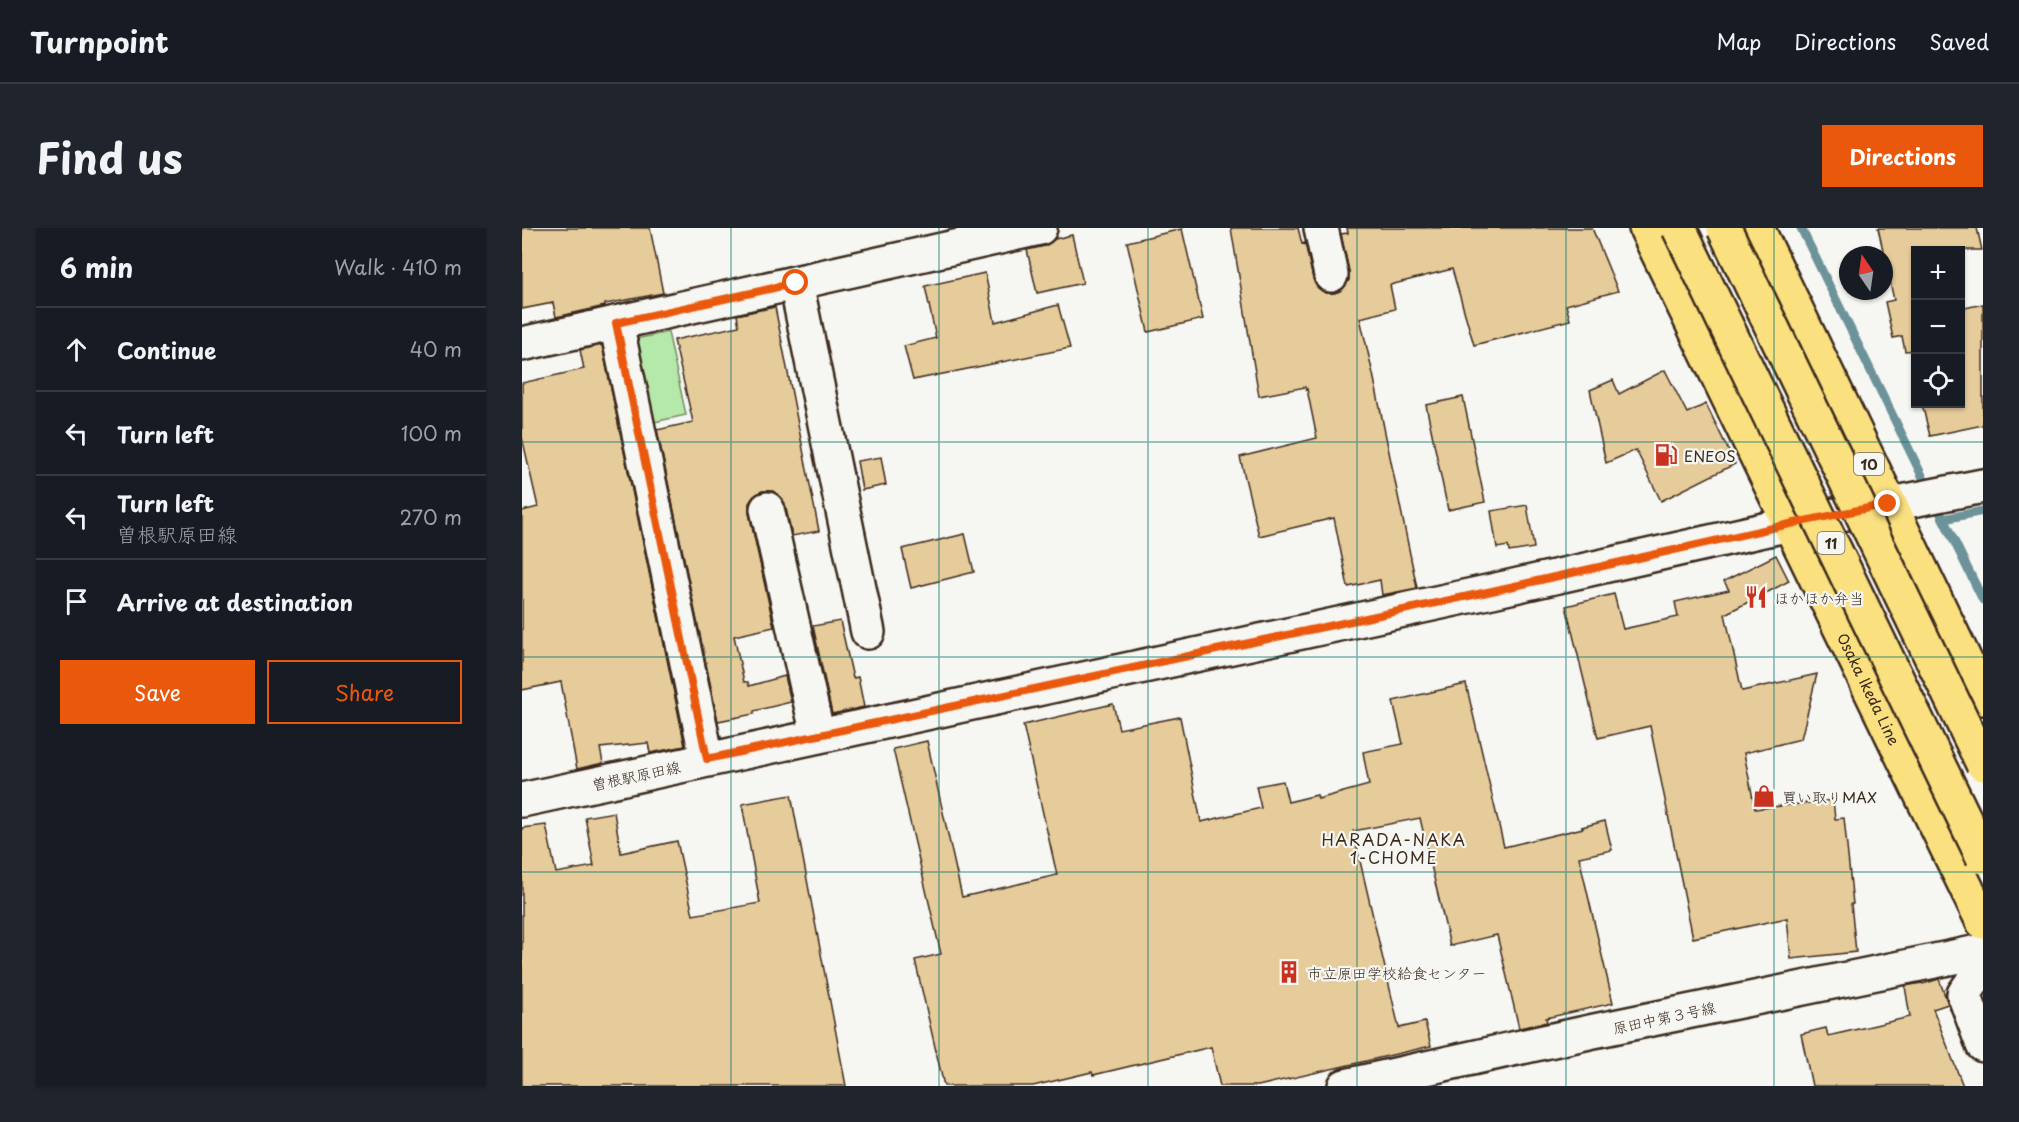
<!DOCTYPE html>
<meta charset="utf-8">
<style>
body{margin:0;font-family:"Playpen Sans","Klee One",sans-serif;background:#20242c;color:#f1f3f6}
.controls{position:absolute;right:18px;top:18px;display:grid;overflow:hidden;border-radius:0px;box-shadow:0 2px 4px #0004}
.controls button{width:54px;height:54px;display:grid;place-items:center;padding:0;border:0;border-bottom:2px solid #363941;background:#171b24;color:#f1f3f6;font:30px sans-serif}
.compass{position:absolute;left:1317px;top:18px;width:54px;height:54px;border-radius:50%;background:#171b24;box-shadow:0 2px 4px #0004;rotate:347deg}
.stop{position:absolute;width:18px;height:18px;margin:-14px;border:4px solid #ea580c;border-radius:50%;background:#fff}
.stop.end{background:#ea580c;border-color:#fff;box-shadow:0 2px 6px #0008}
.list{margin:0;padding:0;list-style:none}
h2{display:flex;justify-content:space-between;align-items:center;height:78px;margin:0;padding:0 24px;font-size:26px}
h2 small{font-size:20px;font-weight:400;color:#9ea1a6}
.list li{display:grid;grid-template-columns:39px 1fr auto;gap:18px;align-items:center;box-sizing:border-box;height:84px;padding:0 24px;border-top:2px solid #363941}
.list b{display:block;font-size:22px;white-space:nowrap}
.list p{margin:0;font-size:20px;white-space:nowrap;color:#9ea1a6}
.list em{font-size:20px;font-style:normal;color:#9ea1a6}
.actions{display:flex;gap:12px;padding:18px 24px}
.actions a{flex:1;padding:14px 0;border:2px solid #ea580c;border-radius:0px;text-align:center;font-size:21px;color:#ea580c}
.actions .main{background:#ea580c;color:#fff}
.icon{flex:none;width:33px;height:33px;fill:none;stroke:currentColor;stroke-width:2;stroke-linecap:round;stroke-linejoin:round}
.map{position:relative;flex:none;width:1461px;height:858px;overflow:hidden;border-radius:0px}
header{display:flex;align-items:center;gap:36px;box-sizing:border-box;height:84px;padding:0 30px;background:#171b24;border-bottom:2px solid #363941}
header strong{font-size:28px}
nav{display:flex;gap:33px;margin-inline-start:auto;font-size:21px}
.intro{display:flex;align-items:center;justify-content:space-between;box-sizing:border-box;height:144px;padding:0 36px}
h1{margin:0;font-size:42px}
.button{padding:15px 27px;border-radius:0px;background:#ea580c;color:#fff;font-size:21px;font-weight:700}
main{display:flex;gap:36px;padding:0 36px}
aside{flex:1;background:#171b24;border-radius:0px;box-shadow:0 2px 4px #0004}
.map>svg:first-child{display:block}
.green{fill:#b5e9aa;stroke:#788a64;stroke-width:1.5}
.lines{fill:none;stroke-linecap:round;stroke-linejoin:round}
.stream{stroke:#6c929a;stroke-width:9}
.building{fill:#e6cb9b;stroke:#3b2a1e;stroke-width:1.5}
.minor-casing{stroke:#3b2a1e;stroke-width:38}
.major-casing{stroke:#3b2a1e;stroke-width:38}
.minor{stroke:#f6f6f2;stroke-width:33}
.major{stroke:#fbe080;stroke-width:33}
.highway-bridge-casing{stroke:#3b2a1e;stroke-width:38;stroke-linecap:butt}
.highway-bridge{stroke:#fbe080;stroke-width:33}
.route{stroke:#ea580c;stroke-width:8}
.grid{fill:none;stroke:#0f766e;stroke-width:1.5;stroke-opacity:0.55}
.labels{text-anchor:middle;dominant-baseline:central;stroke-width:4.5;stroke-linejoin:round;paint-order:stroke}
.shield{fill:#f6f6f2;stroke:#73675e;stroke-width:1.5}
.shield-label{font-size:14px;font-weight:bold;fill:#3b2a1e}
.poi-label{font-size:15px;fill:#3b2a1e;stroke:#f6f6f2;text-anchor:start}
.street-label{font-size:15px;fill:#3b2a1e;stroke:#f6f6f2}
.neighbourhood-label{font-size:16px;letter-spacing:1.5px;fill:#3b2a1e;stroke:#f6f6f2}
</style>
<header>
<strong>Turnpoint</strong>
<nav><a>Map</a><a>Directions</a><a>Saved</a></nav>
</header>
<div class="intro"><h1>Find us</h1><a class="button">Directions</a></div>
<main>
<aside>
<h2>6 min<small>Walk · 410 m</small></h2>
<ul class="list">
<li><svg class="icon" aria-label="ahead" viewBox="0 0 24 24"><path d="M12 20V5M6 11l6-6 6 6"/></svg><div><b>Continue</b></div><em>40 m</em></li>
<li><svg class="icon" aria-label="left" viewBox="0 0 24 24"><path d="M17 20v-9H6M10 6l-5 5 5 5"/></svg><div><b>Turn left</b></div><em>100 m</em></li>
<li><svg class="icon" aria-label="left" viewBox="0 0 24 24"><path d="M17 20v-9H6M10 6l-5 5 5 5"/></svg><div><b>Turn left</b><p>曽根駅原田線</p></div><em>270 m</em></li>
<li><svg class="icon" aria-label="arrive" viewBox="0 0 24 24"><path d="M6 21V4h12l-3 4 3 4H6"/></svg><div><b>Arrive at destination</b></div></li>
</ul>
<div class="actions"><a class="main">Save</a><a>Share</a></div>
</aside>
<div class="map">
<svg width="1461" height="858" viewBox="0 0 1461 858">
<rect width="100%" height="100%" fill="#f6f6f2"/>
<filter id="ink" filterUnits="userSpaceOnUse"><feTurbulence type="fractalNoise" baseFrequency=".0167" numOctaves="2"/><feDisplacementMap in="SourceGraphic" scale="12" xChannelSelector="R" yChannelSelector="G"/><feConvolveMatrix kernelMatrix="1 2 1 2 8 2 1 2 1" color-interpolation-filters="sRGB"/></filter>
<g filter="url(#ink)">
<path class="green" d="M146 104 164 187 132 194 114 111Z"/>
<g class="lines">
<g class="stream">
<path d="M1279 0 1407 262"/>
<path d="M1413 274 1461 372"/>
<path d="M1422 291 1461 283"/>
</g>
</g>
<g class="building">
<path d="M0 0H128L141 65 83 76V78L34 89 31 75 0 81Z"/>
<path d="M709 0H776L780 16 783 15 791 51 795 59 803 65H812L821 61 827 52V43L819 6 826 5 825 0H1070L1096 63 1044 77 1048 92 952 117 930 41 868 57 873 81 838 90 851 146 895 360 860 367 858 352 826 359 812 290 737 308 718 229 795 210 785 161 784 162 783 159 737 168Z"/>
<path d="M1356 0H1455L1460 22H1394V122L1383 123 1380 108 1371 110 1363 74 1372 72Z"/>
<path d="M660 1 681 91 626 104 605 14Z"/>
<path d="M550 7 561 55 515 65 505 22 523 18 533 11Z"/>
<path d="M463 45 473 94 536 77 548 120 391 152 382 118 414 110 403 58Z"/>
<path d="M1461 76V197L1408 208 1400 176H1438V81Z"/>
<path d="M253 79 297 303 270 308 263 276 259 269 251 263H240L232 268 227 275V285L252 399 212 408 222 454H226L227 458 263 448 269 474 232 483V486L196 493 135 202 171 194 152 112 217 98 215 87Z"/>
<path d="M80 117 163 518 128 525 126 515 78 520 81 535 55 541 39 454 0 462V283L16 279 0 209V155L62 141 58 122Z"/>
<path d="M1143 142 1165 185 1184 176 1213 236 1139 273 1114 222 1084 235 1068 162 1091 152 1097 166Z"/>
<path d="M941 169 963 274 926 282 904 177Z"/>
<path d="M359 229 364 257 340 262 335 233Z"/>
<path d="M1005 277 1012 320 987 324 986 318 975 320 969 283Z"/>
<path d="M443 306 452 344 389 360 380 321Z"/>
<path d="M1254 327 1267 353 1203 386 1220 463 1295 446 1279 511 1222 525 1233 581 1311 572 1313 591 1322 590 1331 676H1329L1334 724 1269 731 1265 690 1171 710 1128 498 1076 510 1044 378 1092 366 1101 401 1156 389 1153 374 1207 362 1202 353Z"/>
<path d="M318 393 331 450 336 449 342 479 310 486 291 398Z"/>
<path d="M944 456 982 619 1061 600 1060 599 1083 593 1090 622 1057 629 1091 775 1024 790 1025 794 997 800 975 707 928 718 898 590 831 603 877 800 903 794 909 818 736 858H698L689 819 571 847 570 844 511 858H422L393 732 419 726 371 521 405 513 440 669 535 647 501 497 591 476 597 501 658 489 679 594 739 580 734 558 761 553 766 574 795 567 796 571 847 557 841 524 881 516 871 473Z"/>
<path d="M269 567 324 858H0V600L24 597 34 645 72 638 63 589 92 584 99 625 155 613 171 687 238 675 220 576Z"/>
<path d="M1417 751 1426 776 1411 781 1441 858H1290L1279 806 1304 800 1306 808 1388 789 1383 758 1400 755 1401 756Z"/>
</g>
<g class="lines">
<g class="minor-casing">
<g id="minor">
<path d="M799 0 809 47"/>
<path d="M274 55 346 404"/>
<path d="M94 95 185 531"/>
<path d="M0 116 518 0"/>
<path d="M245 281 296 508"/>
<path d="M0 572 970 363 1268 296 1461 258"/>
<path d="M1461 739 1442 766 1461 817"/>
<path d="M823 858 1072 803 1461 723"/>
</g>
</g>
<g class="major-casing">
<g id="major">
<path id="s1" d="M1124 0 1461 694"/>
<path d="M1235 0 1461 470"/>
</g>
</g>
<use href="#minor" class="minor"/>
<use href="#major" class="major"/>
<g class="highway-bridge-casing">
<g id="highway-bridge">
<path d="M1157 0 1461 629"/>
<path d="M1202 0 1461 536"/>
</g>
</g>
<use href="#highway-bridge" class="highway-bridge"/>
</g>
</g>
<g class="lines" filter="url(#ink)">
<path class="route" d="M274 55 94 95 185 531 970 363 1268 296 1366 276"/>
</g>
<path class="grid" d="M209 0V858M417 0V858M626 0V858M835 0V858M1044 0V858M1252 0V858M0 214H1461M0 429H1461M0 644H1461"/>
<defs>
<g id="fuel-bare" transform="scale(1.8)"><path d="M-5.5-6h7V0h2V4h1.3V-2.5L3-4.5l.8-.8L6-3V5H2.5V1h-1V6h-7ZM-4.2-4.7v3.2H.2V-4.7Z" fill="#c8321e" stroke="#f6f6f2" stroke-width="2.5" paint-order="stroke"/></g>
<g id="restaurant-bare" transform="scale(1.8)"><path d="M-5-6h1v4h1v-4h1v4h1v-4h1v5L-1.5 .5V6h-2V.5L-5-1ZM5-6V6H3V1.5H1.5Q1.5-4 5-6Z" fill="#c8321e" stroke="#f6f6f2" stroke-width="2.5" paint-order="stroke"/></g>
<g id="shop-bare" transform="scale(1.8)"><path d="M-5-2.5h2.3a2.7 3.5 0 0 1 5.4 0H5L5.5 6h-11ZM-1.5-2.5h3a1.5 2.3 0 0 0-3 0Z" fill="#c8321e" stroke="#f6f6f2" stroke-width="2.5" paint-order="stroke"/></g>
<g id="building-bare" transform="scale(1.8)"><path d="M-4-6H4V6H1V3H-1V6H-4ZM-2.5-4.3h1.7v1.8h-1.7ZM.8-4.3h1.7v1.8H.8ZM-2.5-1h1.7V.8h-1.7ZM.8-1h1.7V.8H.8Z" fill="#c8321e" stroke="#f6f6f2" stroke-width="2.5" paint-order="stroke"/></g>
</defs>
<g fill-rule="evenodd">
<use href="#fuel-bare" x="1144" y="227"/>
<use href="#restaurant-bare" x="1234" y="369"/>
<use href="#shop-bare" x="1242" y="568"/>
<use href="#building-bare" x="767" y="744"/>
</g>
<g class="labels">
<g class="shield">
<rect x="1332" y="225" width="30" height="22" rx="4.5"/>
<rect x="1295.5" y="304" width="27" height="22" rx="4.5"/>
</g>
<g class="shield-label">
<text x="1347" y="236">10</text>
<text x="1309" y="315">11</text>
</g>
<g class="poi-label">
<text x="1162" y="227">ENEOS</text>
<text x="1252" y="369">ほかほか弁当</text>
<text x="1260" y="568">買い取りMAX</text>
<text x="785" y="744">市立原田学校給食センター</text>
</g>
<g class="street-label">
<text stroke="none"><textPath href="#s1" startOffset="512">Osaka Ikeda Line</textPath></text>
<text transform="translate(114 547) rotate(-12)">曽根駅原田線</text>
<text transform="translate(1142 789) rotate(-12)">原田中第３号線</text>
</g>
<g class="neighbourhood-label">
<text x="872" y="611">HARADA-NAKA<tspan x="872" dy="18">1-CHOME</tspan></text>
</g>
</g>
</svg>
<div class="controls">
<button>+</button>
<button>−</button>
<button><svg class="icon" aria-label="locate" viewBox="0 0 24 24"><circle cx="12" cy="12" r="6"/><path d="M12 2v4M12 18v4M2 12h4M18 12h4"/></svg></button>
</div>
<svg class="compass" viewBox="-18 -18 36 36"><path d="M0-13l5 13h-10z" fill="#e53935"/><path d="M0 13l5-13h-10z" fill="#9ea1a6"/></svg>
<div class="stop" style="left:274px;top:55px"></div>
<div class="stop end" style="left:1366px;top:276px"></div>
</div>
</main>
